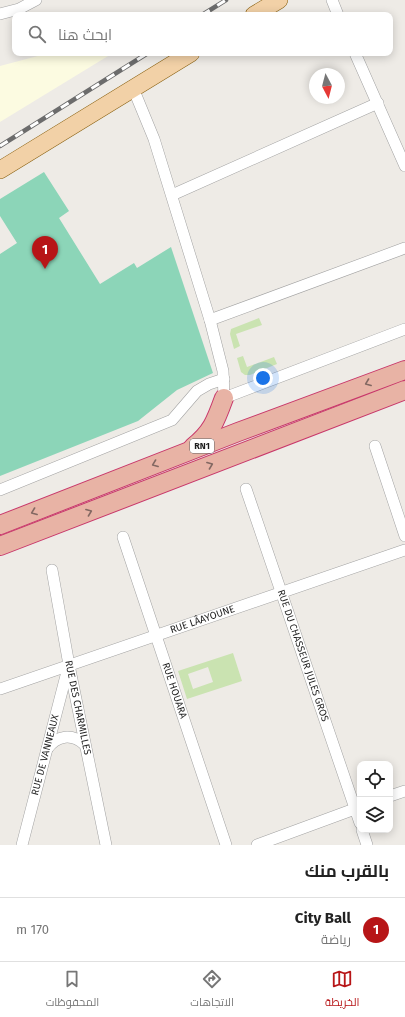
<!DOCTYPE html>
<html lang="ar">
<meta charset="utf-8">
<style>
body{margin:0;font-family:"Fira Sans",Cairo,sans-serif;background:#f6f6f6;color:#222;direction:rtl}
.controls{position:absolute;right:12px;bottom:12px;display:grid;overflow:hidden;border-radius:8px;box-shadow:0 2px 10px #0003}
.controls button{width:36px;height:36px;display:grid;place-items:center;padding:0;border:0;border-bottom:1px solid #e0e0e0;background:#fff;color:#222;font:20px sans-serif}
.compass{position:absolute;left:309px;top:68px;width:36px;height:36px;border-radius:50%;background:#fff;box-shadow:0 2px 10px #0003;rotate:173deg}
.you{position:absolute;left:263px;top:378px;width:14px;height:14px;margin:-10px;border:3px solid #fff;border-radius:50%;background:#1a73e8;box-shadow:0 0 0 6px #1a73e833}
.badge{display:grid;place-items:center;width:26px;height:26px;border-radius:50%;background:#b71517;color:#fff;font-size:13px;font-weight:700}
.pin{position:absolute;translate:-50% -33px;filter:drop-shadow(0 1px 2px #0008)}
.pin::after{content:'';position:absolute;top:21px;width:14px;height:12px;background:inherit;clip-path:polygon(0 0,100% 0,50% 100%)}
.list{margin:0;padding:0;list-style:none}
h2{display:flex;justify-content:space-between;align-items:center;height:52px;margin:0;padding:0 16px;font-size:17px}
h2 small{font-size:13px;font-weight:400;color:#767676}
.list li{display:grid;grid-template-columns:26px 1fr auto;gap:12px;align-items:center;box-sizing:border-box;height:64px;padding:0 16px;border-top:1px solid #e0e0e0}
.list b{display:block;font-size:15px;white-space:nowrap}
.list p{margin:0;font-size:13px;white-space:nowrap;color:#767676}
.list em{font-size:13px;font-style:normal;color:#767676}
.icon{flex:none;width:22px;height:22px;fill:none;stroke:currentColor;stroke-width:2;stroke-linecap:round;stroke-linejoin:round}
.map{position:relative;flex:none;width:405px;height:845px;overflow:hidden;direction:ltr}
.search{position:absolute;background:#fff;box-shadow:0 2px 10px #0003;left:12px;right:12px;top:12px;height:44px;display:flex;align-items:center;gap:10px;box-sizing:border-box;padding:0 14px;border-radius:8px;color:#767676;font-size:15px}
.sheet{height:116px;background:#fff}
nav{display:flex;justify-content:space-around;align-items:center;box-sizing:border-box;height:56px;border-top:1px solid #e0e0e0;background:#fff;font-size:11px;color:#767676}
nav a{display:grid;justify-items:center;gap:2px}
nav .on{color:#b71517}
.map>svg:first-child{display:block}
.education{fill:#fcfbe1}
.grass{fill:#cae3b1;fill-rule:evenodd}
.pitch{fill:#8cd5b8}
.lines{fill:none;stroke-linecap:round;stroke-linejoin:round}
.minor-casing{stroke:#a2a2a2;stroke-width:12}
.primary-casing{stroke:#896010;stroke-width:18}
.trunk-casing{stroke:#c8376a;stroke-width:20}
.minor{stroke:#fff;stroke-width:11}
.primary{stroke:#f2d1a7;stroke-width:17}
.trunk{stroke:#e8b3a5;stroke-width:18}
.rail-casing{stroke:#6c6c6c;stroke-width:4.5}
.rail{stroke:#fff;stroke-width:3;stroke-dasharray:9;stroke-linecap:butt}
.oneway{stroke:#836862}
.labels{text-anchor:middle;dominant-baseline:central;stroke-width:4;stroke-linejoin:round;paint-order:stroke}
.shield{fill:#fff;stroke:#626262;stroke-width:1}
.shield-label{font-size:9px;font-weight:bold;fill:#1e1e1e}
.street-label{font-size:10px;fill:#1e1e1e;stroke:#fff}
</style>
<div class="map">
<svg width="405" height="845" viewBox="0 0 405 845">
<rect width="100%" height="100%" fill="#eeebe6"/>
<path class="education" d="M49 53H113L0 122V66Z"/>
<g class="grass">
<path d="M259 318 262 325 236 334 240 346 234 349 230 334 231 329Z"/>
<path d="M243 356 247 367 274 357 277 364 250 375H245L241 372 237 358Z"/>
<path d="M233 653 242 681 187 699 178 671ZM208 667 213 682 193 689 188 674Z"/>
</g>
<path class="pitch" d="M44 172 69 211 59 218 100 284 134 263 137 268 171 247 213 373 177 390 138 421 0 476V254L17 243 0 216V199Z"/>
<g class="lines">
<g class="minor-casing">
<g id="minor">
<path d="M332 0 338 15"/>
<path d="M0 14 19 9 36 0"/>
<path d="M355 53 405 166"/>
<path d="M133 88 154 139 210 320 223 371 224 398 405 329"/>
<path d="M172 195 378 103"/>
<path d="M210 320 405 248"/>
<path d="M375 446 405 536"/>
<path id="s1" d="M246 489 360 823"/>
<path d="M0 490 172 420 197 391 209 384 224 379"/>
<path id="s2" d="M123 537 226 845"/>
<path id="s3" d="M52 570 69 665 106 845"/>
<path id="s4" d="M0 689 405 550"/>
<path d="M47 749C57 735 72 733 85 745"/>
<path d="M390 796 405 791"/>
<path d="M362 830 367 845"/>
<path id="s5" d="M22 845 68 668"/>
<path d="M257 845 360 807"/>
</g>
</g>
<g class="primary-casing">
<g id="primary">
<path d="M254 15 279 0"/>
<path d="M0 170 191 53"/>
</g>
</g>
<g class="trunk-casing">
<g id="trunk">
<path d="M193 447C212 432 216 420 224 398"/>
<path d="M0 525 238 432 405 370"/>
<path d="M0 546 405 390"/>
</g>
</g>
<use href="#minor" class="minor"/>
<use href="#primary" class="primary"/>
<use href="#trunk" class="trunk"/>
<g class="rail-casing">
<g id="rail">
<path d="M202 15 226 0"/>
<path d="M0 146 148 53"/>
</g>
</g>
<use href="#rail" class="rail"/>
</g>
<defs><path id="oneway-chevron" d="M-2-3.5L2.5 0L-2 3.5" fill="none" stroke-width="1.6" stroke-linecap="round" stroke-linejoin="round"/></defs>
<g class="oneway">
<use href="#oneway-chevron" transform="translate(368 383) rotate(159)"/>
<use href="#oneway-chevron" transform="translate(155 464) rotate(159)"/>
<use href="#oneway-chevron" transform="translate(210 465) rotate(-21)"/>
<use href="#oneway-chevron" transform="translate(34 512) rotate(159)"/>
<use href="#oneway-chevron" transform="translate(89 512) rotate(-21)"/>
</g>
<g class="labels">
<rect class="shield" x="190" y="439" width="24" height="14" rx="3"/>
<g class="shield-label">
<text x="202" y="446">RN1</text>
</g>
<g class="street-label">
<text stroke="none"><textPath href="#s4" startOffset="214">RUE LÂAYOUNE</textPath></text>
<text stroke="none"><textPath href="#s1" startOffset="176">RUE DU CHASSEUR JULES GROS</textPath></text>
<text stroke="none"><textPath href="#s2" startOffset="162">RUE HOUARA</textPath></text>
<text stroke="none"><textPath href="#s3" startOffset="140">RUE DES CHARMILLES</textPath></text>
<text stroke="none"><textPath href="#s5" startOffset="93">RUE DE VANNEAUX</textPath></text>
</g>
</g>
</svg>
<div class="controls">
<button><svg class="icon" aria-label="locate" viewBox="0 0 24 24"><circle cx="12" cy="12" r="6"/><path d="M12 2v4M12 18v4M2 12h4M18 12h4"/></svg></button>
<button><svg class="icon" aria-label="layers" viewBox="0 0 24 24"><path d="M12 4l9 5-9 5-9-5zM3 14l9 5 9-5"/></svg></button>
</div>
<svg class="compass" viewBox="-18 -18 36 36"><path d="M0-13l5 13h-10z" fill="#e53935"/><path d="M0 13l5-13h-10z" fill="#767676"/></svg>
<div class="you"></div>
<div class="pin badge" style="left:45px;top:269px">1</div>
<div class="search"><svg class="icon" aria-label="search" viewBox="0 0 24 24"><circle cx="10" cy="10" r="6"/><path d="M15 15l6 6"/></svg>ابحث هنا</div>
</div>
<section class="sheet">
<h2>بالقرب منك<small></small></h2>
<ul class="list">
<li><span class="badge">1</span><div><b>City Ball</b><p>رياضة</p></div><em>170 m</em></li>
</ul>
</section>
<nav>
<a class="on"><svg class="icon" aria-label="map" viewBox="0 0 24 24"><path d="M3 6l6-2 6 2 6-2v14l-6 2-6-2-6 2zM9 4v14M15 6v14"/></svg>الخريطة</a>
<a><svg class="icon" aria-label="directions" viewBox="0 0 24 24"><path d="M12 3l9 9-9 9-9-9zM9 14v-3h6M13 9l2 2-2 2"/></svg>الاتجاهات</a>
<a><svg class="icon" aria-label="saved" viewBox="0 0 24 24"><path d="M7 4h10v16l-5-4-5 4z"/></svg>المحفوظات</a>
</nav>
